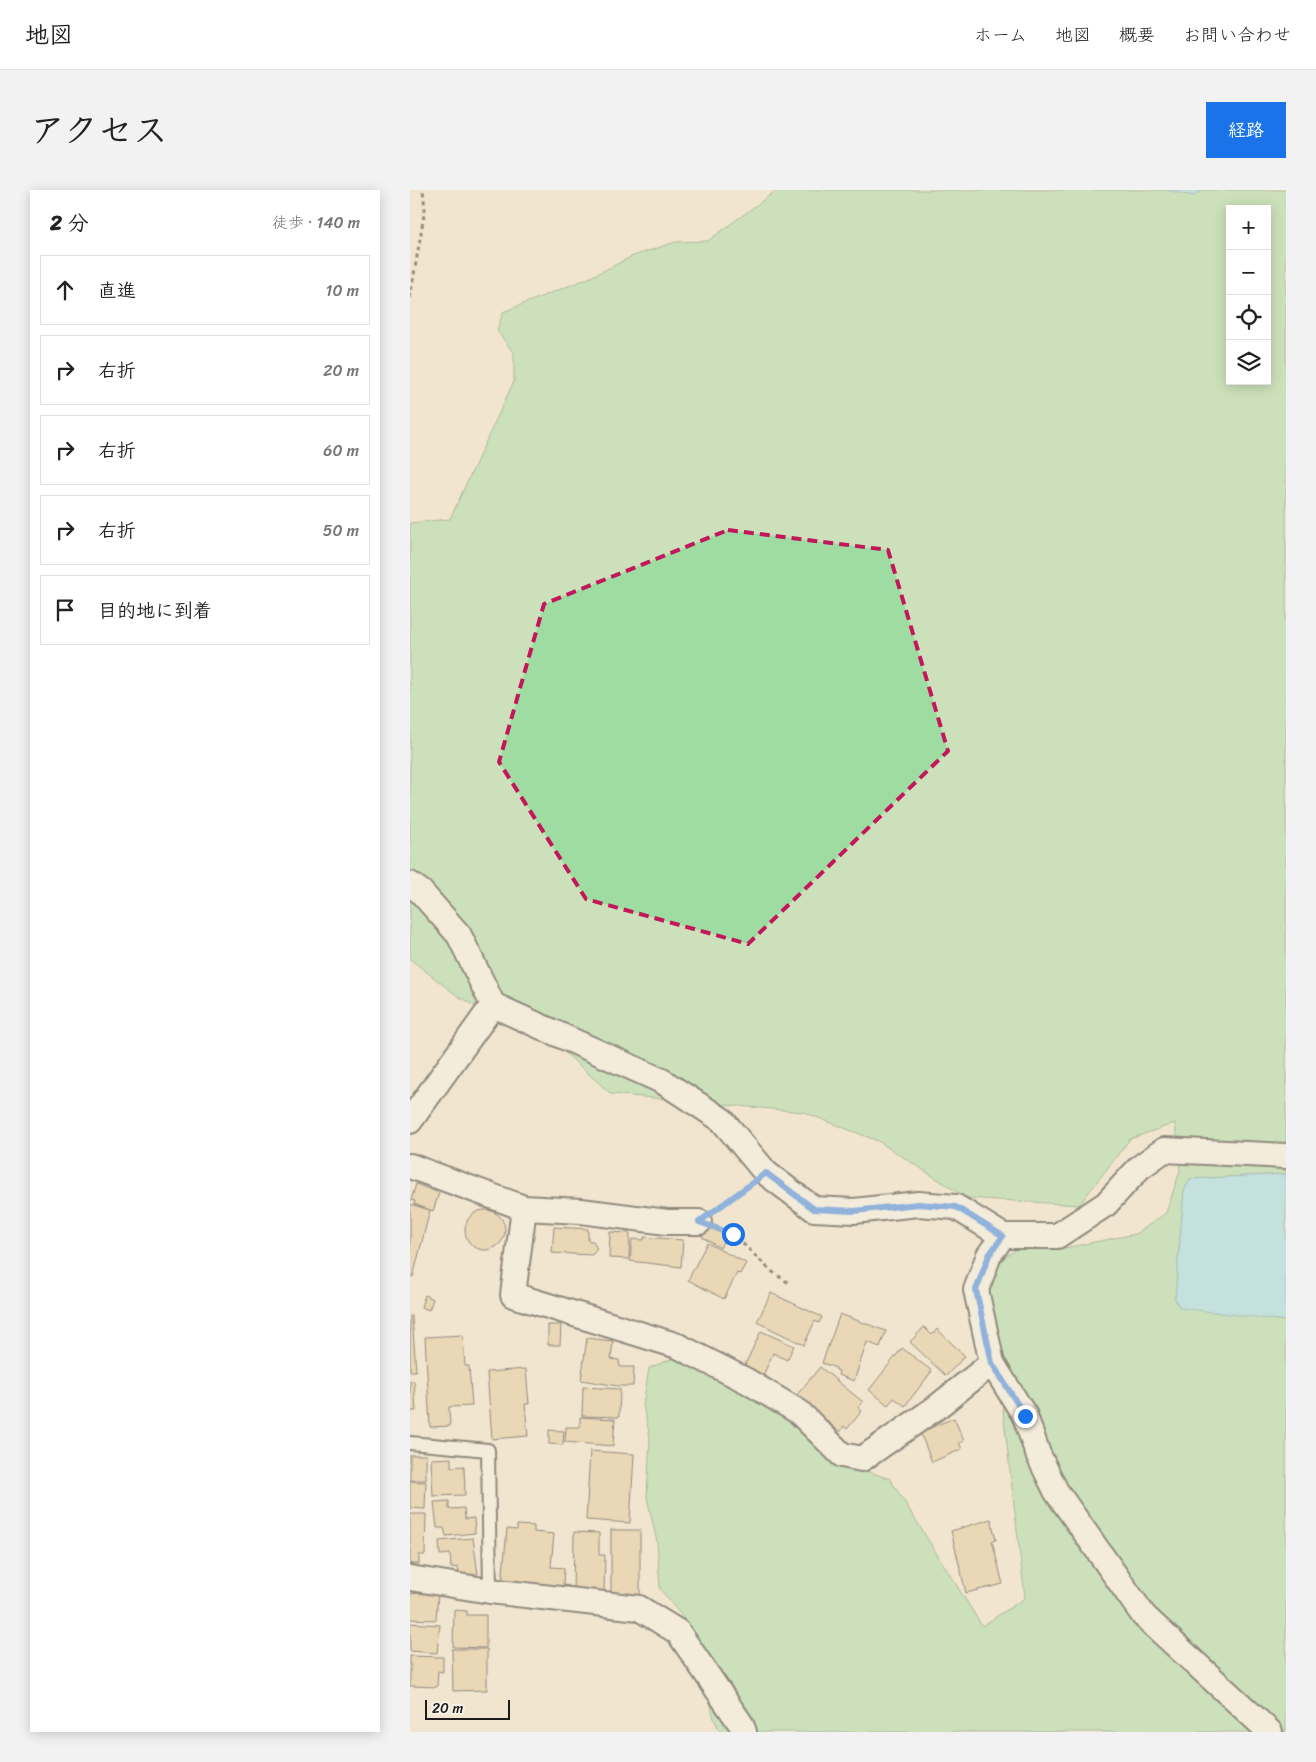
<!DOCTYPE html>
<html lang="ja">
<meta charset="utf-8">
<style>
body{margin:0;font-family:Sriracha,"Klee One",sans-serif;background:#f2f2f2;color:#222}
.controls{position:absolute;right:15px;top:15px;display:grid;overflow:hidden;border-radius:0px;box-shadow:0 2px 12px #0003}
.controls button{width:45px;height:45px;display:grid;place-items:center;padding:0;border:0;border-bottom:1px solid #e0e0e0;background:#fff;color:#222;font:25px sans-serif}
.scale{position:absolute;left:15px;bottom:12px;width:85px;box-sizing:border-box;padding-left:5px;border:2px solid #1c1c1c;border-top:0;font-size:14px;line-height:18px;white-space:nowrap;color:#1c1c1c;-webkit-text-stroke:4px #f7f3e8;paint-order:stroke}
.stop{position:absolute;width:15px;height:15px;margin:-11px;border:4px solid #1a73e8;border-radius:50%;background:#fff}
.stop.end{background:#1a73e8;border-color:#fff;box-shadow:0 1px 5px #0008}
.list{margin:0;padding:0;list-style:none}
h2{display:flex;justify-content:space-between;align-items:center;height:65px;margin:0;padding:0 20px;font-size:21px}
h2 small{font-size:16px;font-weight:400;color:#767676}
.list li{display:grid;grid-template-columns:32px 1fr auto;gap:15px;align-items:center;box-sizing:border-box;height:70px;margin:0 10px 10px;padding:0 10px;border:1px solid #e0e0e0;border-radius:0px}
.list b{display:block;font-size:19px;white-space:nowrap}
.list em{font-size:16px;font-style:normal;color:#767676}
.icon{flex:none;width:28px;height:28px;fill:none;stroke:currentColor;stroke-width:2;stroke-linecap:round;stroke-linejoin:round}
.map{position:relative;flex:none;width:876px;height:1542px;overflow:hidden;border-radius:0px}
header{display:flex;align-items:center;gap:30px;box-sizing:border-box;height:70px;padding:0 25px;background:#fff;border-bottom:1px solid #e0e0e0}
header strong{font-size:24px}
nav{display:flex;gap:28px;margin-inline-start:auto;font-size:18px}
.intro{display:flex;align-items:center;justify-content:space-between;box-sizing:border-box;height:120px;padding:0 30px}
h1{margin:0;font-size:35px}
.button{padding:12px 22px;border-radius:0px;background:#1a73e8;color:#fff;font-size:18px;font-weight:700}
main{display:flex;gap:30px;padding:0 30px}
aside{flex:1;background:#fff;border-radius:0px;box-shadow:0 2px 12px #0003}
.map>svg:first-child{display:block}
.green{fill:#9fdca2;stroke:#5e7c5f;fill-rule:evenodd}
.water{fill:#8edbee;stroke:#608f9a}
.building{fill:#e3c596;stroke:#1c1c1c}
.lines{fill:none;stroke-linecap:round;stroke-linejoin:round}
.lane-casing{stroke:#1c1c1c;stroke-width:16}
.street-casing{stroke:#1c1c1c;stroke-width:28}
.path{stroke:#1c1c1c;stroke-width:3;stroke-dasharray:4 4;stroke-linecap:butt}
.lane{stroke:#f7f3e8;stroke-width:12}
.street{stroke:#f7f3e8;stroke-width:24}
.route{stroke:#1a73e8;stroke-width:6}
.marked{fill:none;stroke:#c2185b;stroke-width:4;stroke-dasharray:10 6;stroke-linejoin:round}
</style>
<header>
<strong>地図</strong>
<nav><a>ホーム</a><a>地図</a><a>概要</a><a>お問い合わせ</a></nav>
</header>
<div class="intro"><h1>アクセス</h1><a class="button">経路</a></div>
<main>
<aside>
<h2>2 分<small>徒歩 · 140 m</small></h2>
<ul class="list">
<li><svg class="icon" aria-label="ahead" viewBox="0 0 24 24"><path d="M12 20V5M6 11l6-6 6 6"/></svg><div><b>直進</b></div><em>10 m</em></li>
<li><svg class="icon" aria-label="right" viewBox="0 0 24 24"><path d="M7 20v-9h11M14 6l5 5-5 5"/></svg><div><b>右折</b></div><em>20 m</em></li>
<li><svg class="icon" aria-label="right" viewBox="0 0 24 24"><path d="M7 20v-9h11M14 6l5 5-5 5"/></svg><div><b>右折</b></div><em>60 m</em></li>
<li><svg class="icon" aria-label="right" viewBox="0 0 24 24"><path d="M7 20v-9h11M14 6l5 5-5 5"/></svg><div><b>右折</b></div><em>50 m</em></li>
<li><svg class="icon" aria-label="arrive" viewBox="0 0 24 24"><path d="M6 21V4h12l-3 4 3 4H6"/></svg><div><b>目的地に到着</b></div></li>
</ul>
</aside>
<div class="map">
<svg width="876" height="1542" viewBox="0 0 876 1542">
<rect width="100%" height="100%" fill="#f1e5cf"/>
<filter id="ink" filterUnits="userSpaceOnUse"><feTurbulence type="fractalNoise" baseFrequency=".02" numOctaves="2"/><feDisplacementMap in="SourceGraphic" scale="10" xChannelSelector="R" yChannelSelector="G"/><feConvolveMatrix kernelMatrix="1 2 1 2 8 2 1 2 1" color-interpolation-filters="sRGB"/></filter>
<g filter="url(#ink)">
<path class="green" d="M367 0H876V984L780 989 774 1001 765 1109 835 1125 876 1131V1542H310L303 1526 287 1445 250 1399 247 1352 237 1307 240 1247 233 1215 239 1178 262 1169 303 1182 374 1222 427 1271 480 1289 572 1436 615 1408 590 1195 571 1110 590 1070 616 1053 649 1059 726 1044 756 1023 770 981 765 933 720 949 669 1015 557 1008 468 951 393 922 201 904 142 851 87 828 49 807 0 769V333L40 329 104 191V163L87 141 93 122 181 87 223 66 266 52 298 51ZM820 19H857V191H820Z"/>
<g class="water">
<path d="M757 0H792L783 6Z"/>
<path d="M876 984V1131L770 1118 765 1109 774 1001 780 989Z"/>
</g>
<g class="building">
<path d="M6 994 29 1003 23 1021 4 1014 5 1011 1 1010Z"/>
<path d="M0 1014 20 1020 3 1087 0 1086Z"/>
<circle cx="75" cy="1040" r="20"/>
<path d="M299 1036 316 1046 310 1058 292 1047Z"/>
<path d="M144 1037 178 1039V1051H183L187 1059 182 1065 142 1063Z"/>
<path d="M200 1042 220 1043 219 1069 199 1068Z"/>
<path d="M234 1047 273 1050 271 1077 220 1071 222 1049 234 1050Z"/>
<path d="M297 1053 336 1073 330 1084 327 1083 314 1109 278 1090Z"/>
<path d="M361 1103 412 1127 409 1133 405 1131 394 1155 347 1132Z"/>
<path d="M15 1105 23 1109 19 1120 11 1117Z"/>
<path d="M430 1124 476 1141 470 1157 457 1152 444 1191 428 1185 429 1181 426 1180V1178L412 1173Z"/>
<path d="M0 1126H2L6 1181H0Z"/>
<path d="M138 1135H151L150 1155H138Z"/>
<path d="M514 1137 522 1145 527 1139 555 1166 536 1186 500 1152Z"/>
<path d="M351 1141 384 1156 377 1170 363 1163 353 1186 334 1177Z"/>
<path d="M53 1145 55 1176H59L62 1216 39 1217 40 1236 20 1237 15 1147Z"/>
<path d="M177 1148 203 1151 201 1169 209 1170 210 1177H224L223 1196H208L171 1190Z"/>
<path d="M492 1158 522 1181 495 1216 484 1208 478 1215 459 1200Z"/>
<path d="M410 1177 453 1212 448 1218 452 1221 437 1239 434 1236 430 1242 386 1206Z"/>
<path d="M116 1179 119 1214H115L118 1246 82 1249 77 1182Z"/>
<path d="M0 1191H4L6 1221H0Z"/>
<path d="M173 1197 210 1199 209 1227 172 1226Z"/>
<path d="M170 1227 205 1229 203 1256 155 1252 156 1237H170Z"/>
<path d="M544 1228 554 1251 549 1253 552 1259 522 1272 510 1242Z"/>
<path d="M139 1240 154 1241 153 1255 139 1254Z"/>
<path d="M180 1261 224 1264 220 1333 176 1330Z"/>
<rect x="0" y="1265" width="16" height="25"/>
<path d="M41 1268V1277L54 1276 55 1305 23 1306 21 1269Z"/>
<path d="M0 1291 16 1292 15 1319 0 1318Z"/>
<path d="M39 1311V1319L54 1318 55 1329 64 1328 65 1343 36 1346 34 1338H27L24 1312Z"/>
<path d="M0 1324H16L15 1365H9V1374H0Z"/>
<path d="M581 1329 586 1350 582 1351 593 1394 556 1403 541 1341Z"/>
<path d="M107 1335 124 1336V1342L144 1344 141 1377 154 1378 153 1395 160 1396V1400L92 1393 97 1339 107 1340Z"/>
<rect x="201" y="1340" width="29" height="68"/>
<path d="M164 1342 189 1343V1365H195L194 1404 163 1403Z"/>
<path d="M63 1348 68 1384 49 1385 48 1377 41 1378 40 1364 30 1365 29 1351Z"/>
<path d="M9 1403 28 1404 26 1430 0 1429V1404Z"/>
<path d="M44 1420 57 1421V1425H76V1458L43 1457Z"/>
<path d="M0 1433 30 1435 27 1463 0 1461Z"/>
<path d="M42 1459H77V1500L43 1501Z"/>
<path d="M0 1466 33 1467V1482L28 1481 27 1497 0 1496Z"/>
</g>
<g class="lines">
<g class="lane-casing">
<path id="lane" d="M0 1253 78 1260 80 1401"/>
</g>
<g class="street-casing">
<g id="street">
<path d="M0 694 11 702 49 745 83 815 252 891 312 930 356 983 404 1019 444 1021 508 1014 546 1017 593 1046H647L696 1014 729 978 754 960 876 966"/>
<path d="M0 931 83 815"/>
<path d="M0 976 114 1018 171 1021 257 1032H289"/>
<path d="M114 1018 103 1105 268 1156 337 1191 389 1222 432 1265 452 1269 527 1217 582 1173"/>
<path d="M593 1046 579 1065 566 1100 582 1173 615 1226 628 1264 646 1301 734 1426 860 1542"/>
<path d="M0 1388 80 1401 229 1418 268 1442 331 1534 334 1542"/>
</g>
</g>
<g class="path">
<path d="M0 108 15 19 13 0"/>
<path d="M309 1016 335 998"/>
<path d="M313 1041 323 1044 360 1080 380 1094"/>
</g>
<use href="#lane" class="lane"/>
<use href="#street" class="street"/>
</g>
</g>
<g class="lines" filter="url(#ink)">
<path class="route" d="M323 1044 289 1032 356 983 404 1019 444 1021 508 1014 546 1017 593 1046 579 1065 566 1100 582 1173 615 1226"/>
</g>
<path d="M0 0H876V1542H0ZM318 340 478 360 538 561 338 754 176 709 89 572 134 414Z" fill="#f1e5cf" fill-opacity=".55" fill-rule="evenodd"/>
<path class="marked" d="M318 340 478 360 538 561 338 754 176 709 89 572 134 414Z"/>
</svg>
<div class="controls">
<button>+</button>
<button>−</button>
<button><svg class="icon" aria-label="locate" viewBox="0 0 24 24"><circle cx="12" cy="12" r="6"/><path d="M12 2v4M12 18v4M2 12h4M18 12h4"/></svg></button>
<button><svg class="icon" aria-label="layers" viewBox="0 0 24 24"><path d="M12 4l9 5-9 5-9-5zM3 14l9 5 9-5"/></svg></button>
</div>
<div class="scale">20 m</div>
<div class="stop" style="left:323px;top:1044px"></div>
<div class="stop end" style="left:615px;top:1226px"></div>
</div>
</main>
